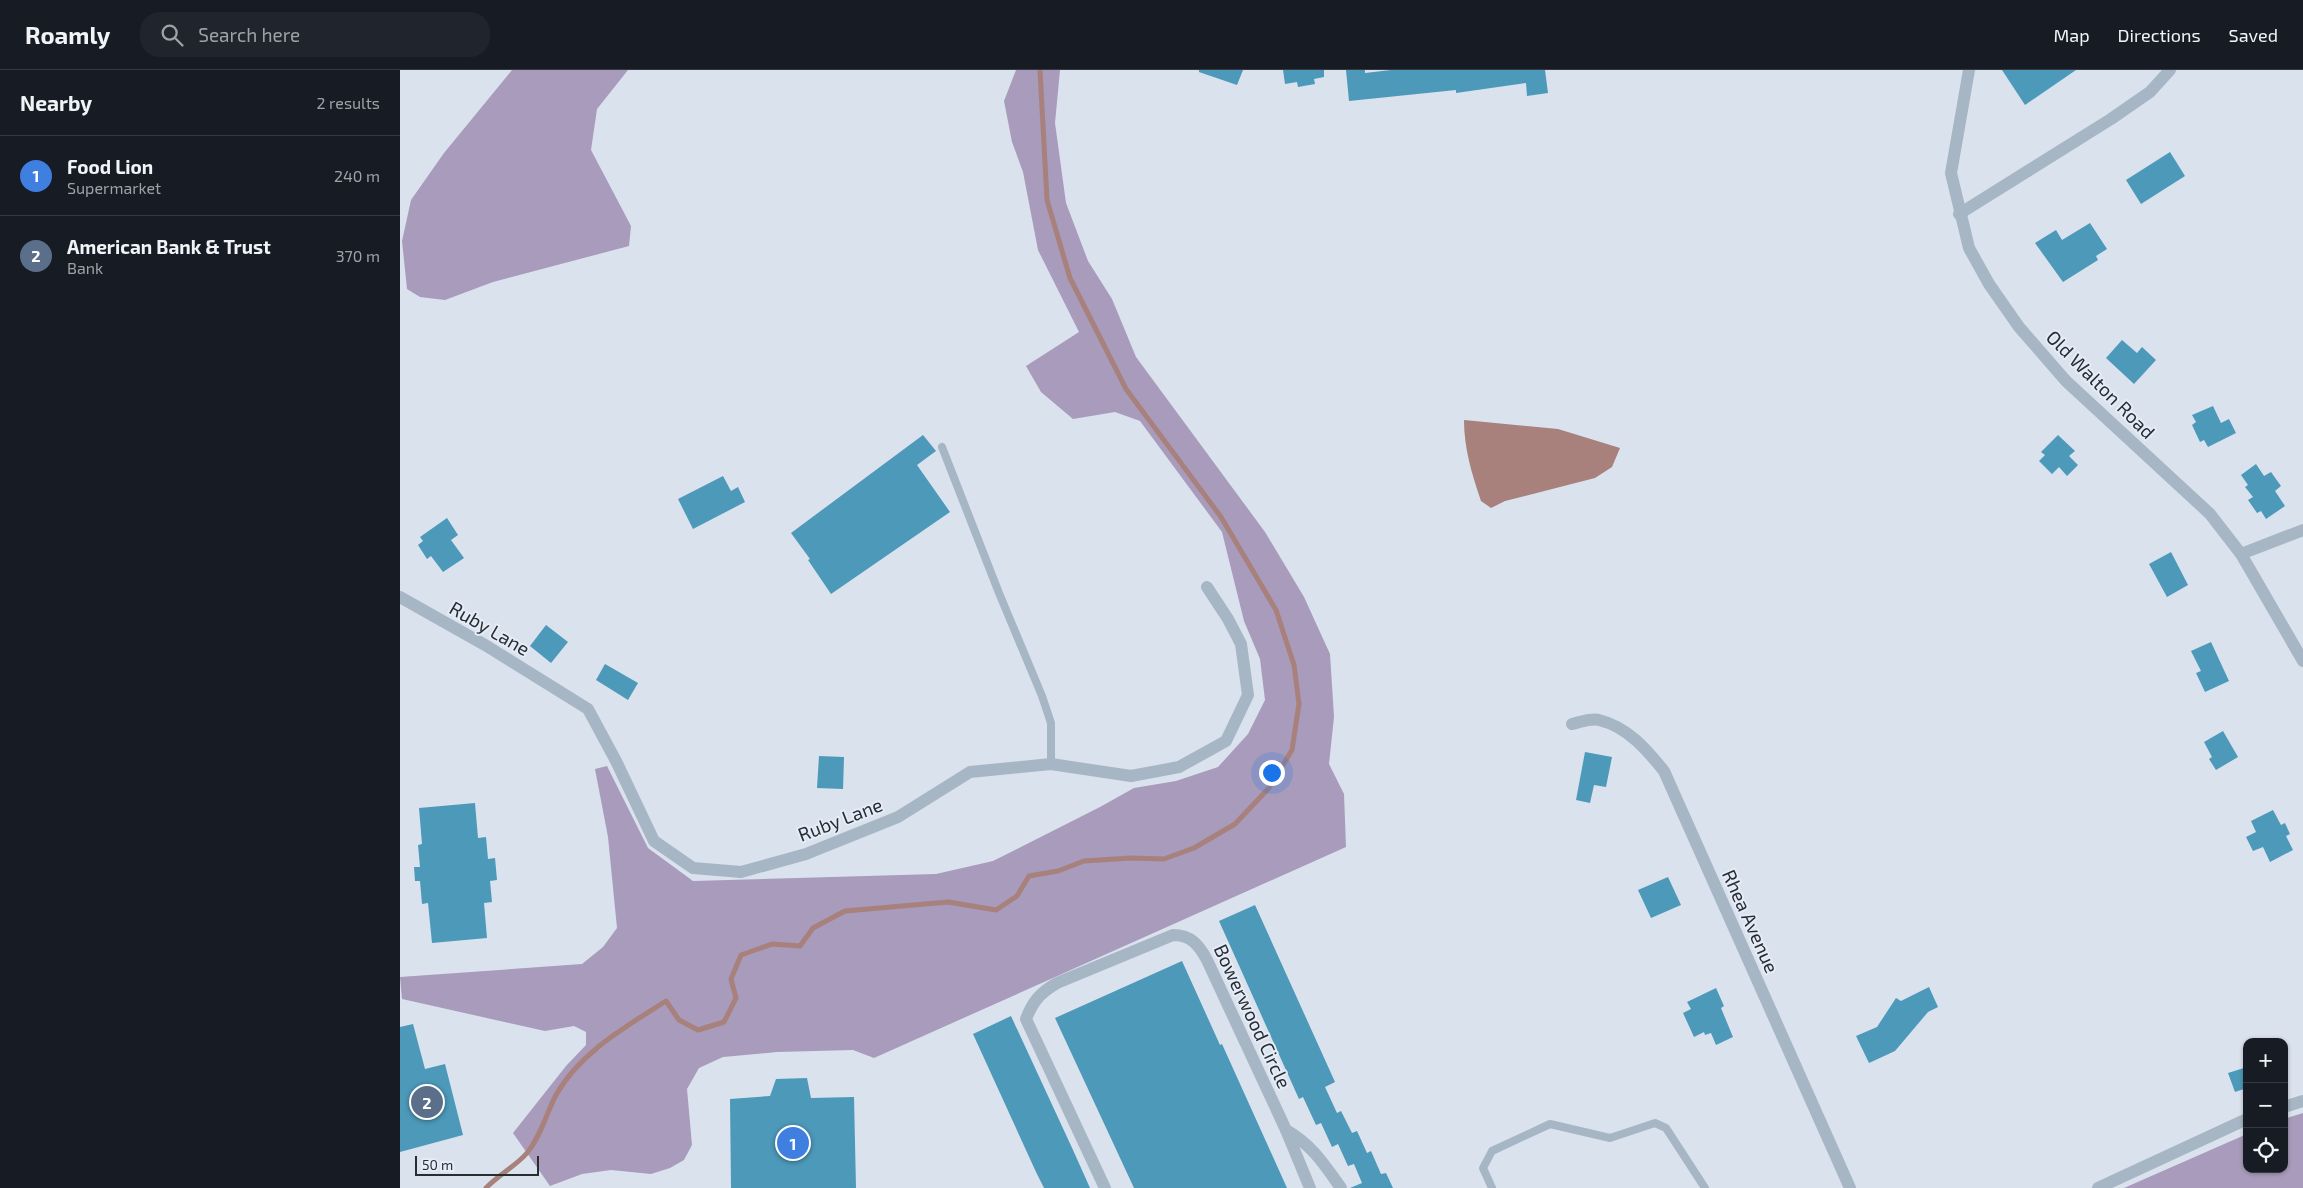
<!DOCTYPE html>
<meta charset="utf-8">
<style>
body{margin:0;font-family:"Exo 2",sans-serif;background:#20242c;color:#f1f3f6}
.controls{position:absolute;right:15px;bottom:15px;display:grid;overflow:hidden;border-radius:10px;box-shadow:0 1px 4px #0004}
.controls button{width:45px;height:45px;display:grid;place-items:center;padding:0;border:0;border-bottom:1px solid #363941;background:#171b24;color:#f1f3f6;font:25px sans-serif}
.scale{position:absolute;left:15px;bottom:12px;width:124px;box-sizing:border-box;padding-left:5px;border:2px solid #272e32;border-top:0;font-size:14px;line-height:18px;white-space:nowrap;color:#272e32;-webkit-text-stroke:4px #e5ecf7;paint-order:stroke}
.you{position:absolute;left:871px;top:702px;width:18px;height:18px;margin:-12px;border:4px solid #fff;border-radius:50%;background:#1a73e8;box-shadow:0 0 0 8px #1a73e833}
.badge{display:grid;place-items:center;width:32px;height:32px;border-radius:50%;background:#a89796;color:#fff;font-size:16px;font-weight:700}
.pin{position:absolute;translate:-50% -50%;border:2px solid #fff;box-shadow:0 1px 5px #0006}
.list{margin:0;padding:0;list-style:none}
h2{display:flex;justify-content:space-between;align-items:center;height:65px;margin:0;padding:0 20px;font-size:21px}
h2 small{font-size:16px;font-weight:400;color:#9ea1a6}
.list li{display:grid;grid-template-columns:32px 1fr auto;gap:15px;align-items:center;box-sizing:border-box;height:80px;padding:0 20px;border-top:1px solid #363941}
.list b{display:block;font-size:19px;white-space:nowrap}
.list p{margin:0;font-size:16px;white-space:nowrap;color:#9ea1a6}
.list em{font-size:16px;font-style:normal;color:#9ea1a6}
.icon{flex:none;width:28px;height:28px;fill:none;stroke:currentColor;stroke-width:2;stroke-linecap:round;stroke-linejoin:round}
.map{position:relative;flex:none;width:1903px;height:1118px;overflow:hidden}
header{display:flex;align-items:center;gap:30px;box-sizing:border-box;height:70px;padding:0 25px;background:#171b24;border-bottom:1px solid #363941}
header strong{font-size:24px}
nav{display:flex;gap:28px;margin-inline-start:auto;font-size:18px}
.search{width:350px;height:45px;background:#20242c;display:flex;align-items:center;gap:12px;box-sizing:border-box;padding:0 18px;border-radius:20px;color:#9ea1a6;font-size:19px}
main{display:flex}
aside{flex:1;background:#171b24}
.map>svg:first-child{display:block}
.green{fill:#a89bbb}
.water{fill:#a8807c}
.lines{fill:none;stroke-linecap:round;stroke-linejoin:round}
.stream{stroke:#a8807c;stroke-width:5}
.building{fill:#4d99b9}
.service{stroke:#a7b6c5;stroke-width:8}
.minor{stroke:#a7b6c5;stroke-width:12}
.labels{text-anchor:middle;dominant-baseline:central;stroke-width:4;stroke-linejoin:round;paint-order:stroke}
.street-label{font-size:19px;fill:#272e32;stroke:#e5ecf7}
</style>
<header>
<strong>Roamly</strong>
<div class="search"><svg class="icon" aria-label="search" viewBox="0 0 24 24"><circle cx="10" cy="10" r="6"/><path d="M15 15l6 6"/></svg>Search here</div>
<nav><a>Map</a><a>Directions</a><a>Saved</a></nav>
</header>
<main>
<aside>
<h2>Nearby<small>2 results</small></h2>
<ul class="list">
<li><span class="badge" style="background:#3f7fe0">1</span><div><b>Food Lion</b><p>Supermarket</p></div><em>240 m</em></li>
<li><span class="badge" style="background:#5c6f8a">2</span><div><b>American Bank &amp; Trust</b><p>Bank</p></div><em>370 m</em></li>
</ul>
</aside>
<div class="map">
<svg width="1903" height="1118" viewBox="0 0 1903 1118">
<rect width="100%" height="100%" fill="#dae2ee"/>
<g class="green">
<path d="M112 0H228L197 39 191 80 231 156 229 176 93 212 45 230 20 227 7 219 2 171 11 130 44 83Z"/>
<path d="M616 0H660L655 53 666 133 688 191 712 229 736 287 865 462 904 527 930 584 934 647 929 694 944 724 946 777 474 988 453 980 377 982 323 987 299 998 287 1019 292 1075 284 1090 270 1098 251 1104 211 1100 182 1104 150 1116 113 1063 166 996 186 975V962L174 956 145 961 2 929 0 907 182 894 203 877 217 858 208 767 195 699 207 696 248 778 293 811 536 804 593 791 700 737 734 718 776 711 818 697 848 664 865 630 860 589 844 551 822 462 740 351 715 342 673 349 641 322 626 296 679 262 638 180 623 102 612 72 604 31Z"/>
<path d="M1903 1043V1118H1724L1847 1064V1099H1884V1049Z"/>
</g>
<path class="water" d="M1064 350 1158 359 1220 378 1212 397 1195 408 1105 431 1091 438 1081 431C1072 404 1064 379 1064 350Z"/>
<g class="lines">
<path class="stream" d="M86 1118C98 1105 116 1096 127 1083 141 1066 146 1044 156 1025 180 982 227 956 266 931L279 950 298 960 324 952 336 928 331 909 341 885 372 874 400 876 413 858 445 841 548 832 596 840 617 826 629 806 658 801 684 791 731 788 764 789 794 778 835 754 869 718 892 680 899 634 894 595 876 540 821 447 726 319 670 208 647 130 640 0"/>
</g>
<g class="building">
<path d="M799 0H843L837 15 799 2Z"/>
<path d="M883 0H924V7L914 9 915 14 898 17 897 12 885 14Z"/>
<path d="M946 0H965V3L991 0H1145L1148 23 1127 26 1126 13 1056 23V20L949 31Z"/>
<path d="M1602 0H1676L1625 35Z"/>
<path d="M1770 82 1785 106 1741 134 1726 110Z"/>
<path d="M1690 153 1707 179 1696 186 1698 190 1663 212 1635 173 1656 160 1662 170Z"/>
<path d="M1722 270 1737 283 1742 277 1756 290 1734 314 1706 288Z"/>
<path d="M1813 336 1821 353 1829 349 1836 363 1808 377 1804 370 1800 372 1792 355 1796 352 1792 345Z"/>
<path d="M523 365 536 381 517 395 550 442 431 524 408 490 410 489 391 463Z"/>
<path d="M1658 365 1675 381 1669 386 1678 395 1667 406 1659 397 1652 404 1639 391 1645 385 1641 382Z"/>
<path d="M1856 394 1864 406 1871 402 1881 416 1875 421 1885 436 1866 449 1861 441 1857 443 1848 430 1853 427 1845 417 1848 415 1841 405Z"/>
<path d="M323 406 331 421 338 417 345 432 293 459 278 429Z"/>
<path d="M47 448 58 465 51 470 64 488 43 502 31 486 27 489 18 475 23 471 20 467Z"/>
<path d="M1771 482 1788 515 1767 527 1749 494Z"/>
<path d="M146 555 168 572 151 593 130 576Z"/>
<path d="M1811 572 1829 611 1805 622 1796 603 1801 601 1791 581Z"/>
<path d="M205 594 238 613 228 630 196 610Z"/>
<path d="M1823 661 1838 687 1816 700 1809 689 1812 687 1804 672Z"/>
<path d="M1185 682 1212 687 1206 717 1194 715 1190 733 1176 730Z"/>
<path d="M419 686 444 687 443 719 417 718Z"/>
<path d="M75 733 78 768 86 767 88 789 95 788 97 810 90 811 92 832 84 833 87 868 32 873 28 833 22 834 20 811H15L14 797H20L18 775 22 774 19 738Z"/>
<path d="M1873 740 1881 755 1885 753 1890 764 1886 766 1893 780 1870 792 1863 777 1853 781 1846 767 1856 762 1851 751Z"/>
<path d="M1268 807 1281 835 1251 848 1238 820Z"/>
<path d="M855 835 935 1012 925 1017 937 1043 941 1041 952 1063 957 1061 967 1083 971 1081 981 1104 986 1103 993 1118H950L962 1113 954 1094 948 1096 938 1074 932 1077 921 1053 916 1055 903 1027 899 1029 819 851Z"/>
<path d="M782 891 820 975 822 974 887 1118H734L655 948Z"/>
<path d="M1529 917 1538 937 1528 942 1495 981 1469 993 1456 966 1477 957 1496 928 1501 931Z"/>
<path d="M1316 918 1324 936 1321 938 1333 967 1316 975 1311 963 1305 965 1304 962 1294 967 1283 943 1291 939 1287 932Z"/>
<path d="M611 946 673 1080 690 1118H644L636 1102 573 964Z"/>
<path d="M13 954 25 999 45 994 63 1065 0 1082V957Z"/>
<path d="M1847 997V1018L1835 1022 1828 1003Z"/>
<path d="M407 1008 411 1028 454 1027 456 1118H331L330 1029 370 1026 376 1009Z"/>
</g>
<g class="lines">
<g class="service">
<path d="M542 377 599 523 642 626 651 653V694"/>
<path d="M1092 1118 1083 1098 1092 1081 1150 1054 1210 1068 1255 1053 1266 1058 1305 1118"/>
</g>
<g class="minor">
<path d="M1569 0 1551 103 1569 178 1589 214 1619 257 1666 311 1810 444 1841 484 1903 591"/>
<path d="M1559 144 1711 49 1750 22 1770 0"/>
<path d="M1841 484 1903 460"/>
<path d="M0 527 85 575 188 639 216 691 254 771 293 798 341 802 406 784 498 747 570 702 651 694 731 706 779 697 826 671 848 625 841 574 828 549 807 517"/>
<path d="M1172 654C1180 652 1192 648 1199 650 1228 657 1247 680 1264 701L1450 1118"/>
<path d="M1884 1037 1903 1031"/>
<path d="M886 1060 910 1118"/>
<path d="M705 1118 626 949C633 931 640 923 657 913L773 865C791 865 799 875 807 890L886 1060C912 1075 924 1094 941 1118"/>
<path d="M1698 1118 1847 1049"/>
</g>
</g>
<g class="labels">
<g class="street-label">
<text transform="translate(1701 314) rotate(45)">Old Walton Road</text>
<text transform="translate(90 558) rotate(30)">Ruby Lane</text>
<text transform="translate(440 749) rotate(-21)">Ruby Lane</text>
<text transform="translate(1351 851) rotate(66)">Rhea Avenue</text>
<text transform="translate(853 946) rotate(65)">Bowerwood Circle</text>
</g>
</g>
</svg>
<div class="controls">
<button>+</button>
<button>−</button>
<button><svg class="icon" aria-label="locate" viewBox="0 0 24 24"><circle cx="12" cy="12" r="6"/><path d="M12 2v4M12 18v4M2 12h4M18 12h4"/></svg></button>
</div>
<div class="scale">50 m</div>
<div class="you"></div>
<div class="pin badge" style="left:393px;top:1073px;background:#3f7fe0">1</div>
<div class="pin badge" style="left:27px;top:1032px;background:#5c6f8a">2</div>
</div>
</main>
